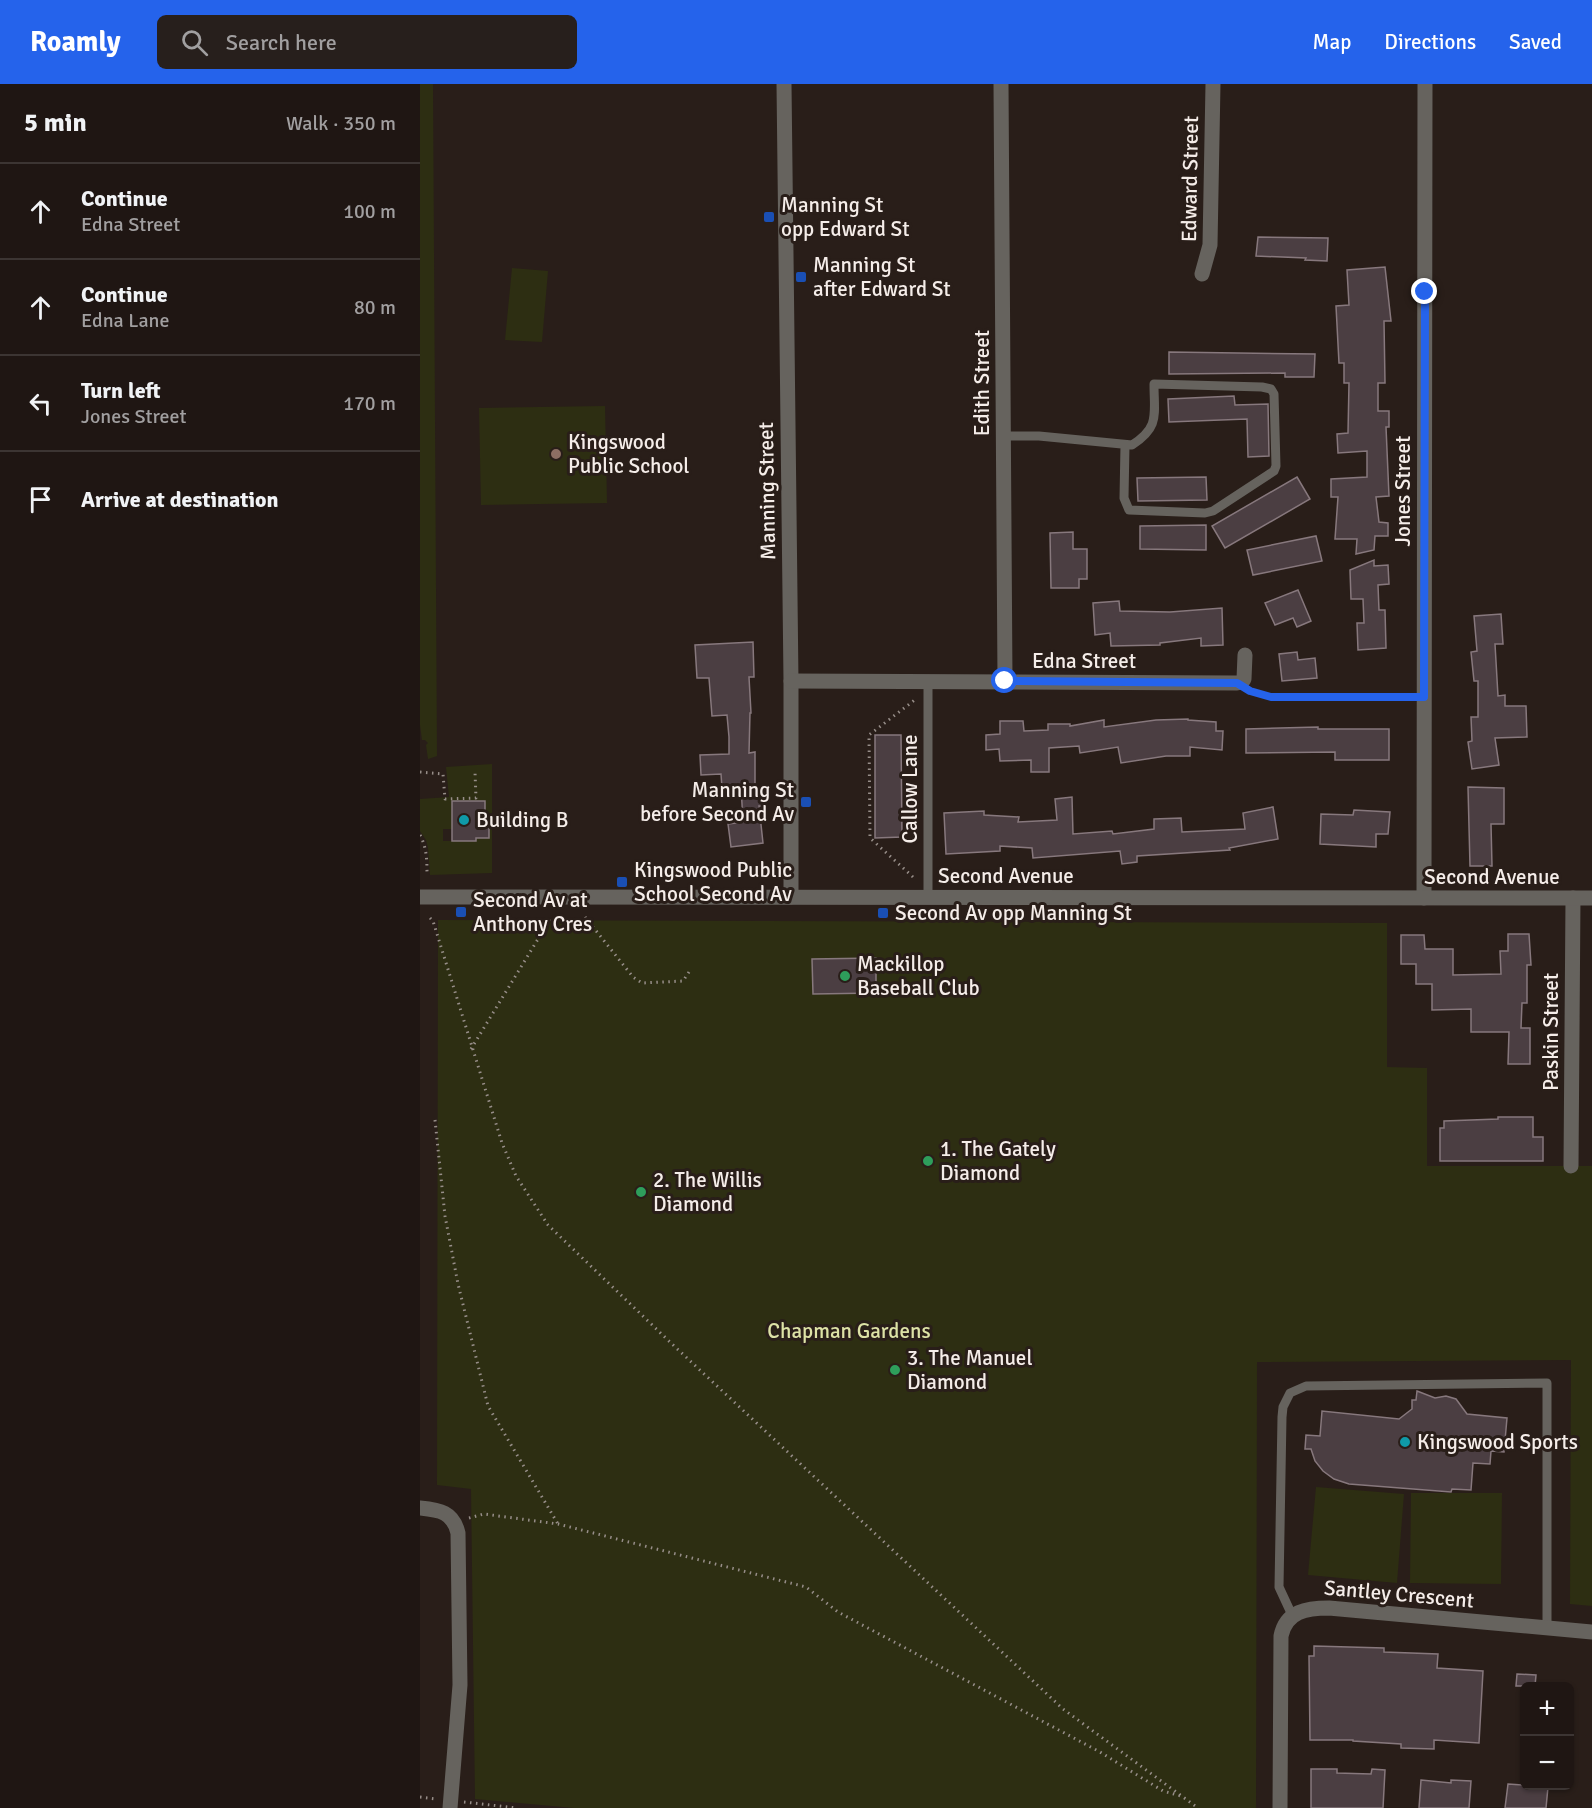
<!DOCTYPE html>
<meta charset="utf-8">
<style>
body{margin:0;font-family:Signika,sans-serif;background:#271f1c;color:#f1f3f6}
.controls{position:absolute;right:18px;bottom:18px;display:grid;overflow:hidden;border-radius:9px;box-shadow:0 2px 4px #0004}
.controls button{width:54px;height:54px;display:grid;place-items:center;padding:0;border:0;border-bottom:2px solid #3c3533;background:#1f1613;color:#f1f3f6;font:30px sans-serif}
.stop{position:absolute;width:18px;height:18px;margin:-14px;border:4px solid #2563eb;border-radius:50%;background:#fff}
.stop.end{background:#2563eb;border-color:#fff;box-shadow:0 2px 6px #0008}
.list{margin:0;padding:0;list-style:none}
h2{display:flex;justify-content:space-between;align-items:center;height:78px;margin:0;padding:0 24px;font-size:26px}
h2 small{font-size:20px;font-weight:400;color:#a19fa0}
.list li{display:grid;grid-template-columns:39px 1fr auto;gap:18px;align-items:center;box-sizing:border-box;height:96px;padding:0 24px;border-top:2px solid #3c3533}
.list b{display:block;font-size:22px;white-space:nowrap}
.list p{margin:0;font-size:20px;white-space:nowrap;color:#a19fa0}
.list em{font-size:20px;font-style:normal;color:#a19fa0}
.icon{flex:none;width:33px;height:33px;fill:none;stroke:currentColor;stroke-width:2;stroke-linecap:round;stroke-linejoin:round}
.map{position:relative;flex:none;width:1172px;height:1724px;overflow:hidden}
header{display:flex;align-items:center;gap:36px;box-sizing:border-box;height:84px;padding:0 30px;background:#2563eb;color:#fff}
header strong{font-size:28px}
nav{display:flex;gap:33px;margin-inline-start:auto;font-size:21px}
.search{width:420px;height:54px;background:#271f1c;display:flex;align-items:center;gap:15px;box-sizing:border-box;padding:0 21px;border-radius:9px;color:#a19fa0;font-size:22px}
main{display:flex}
aside{flex:1;background:#1f1613}
.map>svg:first-child{display:block}
.green{fill:#2d2e12;fill-rule:evenodd}
.building{fill:#4b3e42;stroke:#87787d;stroke-width:1.5}
.lines{fill:none;stroke-linecap:round;stroke-linejoin:round}
.path{stroke:#978e89;stroke-width:3;stroke-dasharray:1.5 4.5;stroke-linecap:butt}
.service{stroke:#66635e;stroke-width:9}
.minor{stroke:#66635e;stroke-width:15}
.tertiary{stroke:#66635e;stroke-width:15}
.route{stroke:#2563eb;stroke-width:8}
.transit-dot{fill:#1a4fb4;stroke:#291e19;stroke-width:2}
.education-dot{fill:#8d6e63;stroke:#291e19;stroke-width:2}
.culture-dot{fill:#0f9aa8;stroke:#291e19;stroke-width:2}
.leisure-dot{fill:#2e9e5b;stroke:#291e19;stroke-width:2}
.labels{text-anchor:middle;dominant-baseline:central;stroke-width:6;stroke-linejoin:round;paint-order:stroke}
.street-label{font-size:21px;fill:#f5ede9;stroke:#291e19}
.poi-label{font-size:21px;fill:#f5ede9;stroke:#291e19;text-anchor:start}
.park-label{font-size:21px;fill:#dde2a6;stroke:#291e19}
</style>
<header>
<strong>Roamly</strong>
<div class="search"><svg class="icon" aria-label="search" viewBox="0 0 24 24"><circle cx="10" cy="10" r="6"/><path d="M15 15l6 6"/></svg>Search here</div>
<nav><a>Map</a><a>Directions</a><a>Saved</a></nav>
</header>
<main>
<aside>
<h2>5 min<small>Walk · 350 m</small></h2>
<ul class="list">
<li><svg class="icon" aria-label="ahead" viewBox="0 0 24 24"><path d="M12 20V5M6 11l6-6 6 6"/></svg><div><b>Continue</b><p>Edna Street</p></div><em>100 m</em></li>
<li><svg class="icon" aria-label="ahead" viewBox="0 0 24 24"><path d="M12 20V5M6 11l6-6 6 6"/></svg><div><b>Continue</b><p>Edna Lane</p></div><em>80 m</em></li>
<li><svg class="icon" aria-label="left" viewBox="0 0 24 24"><path d="M17 20v-9H6M10 6l-5 5 5 5"/></svg><div><b>Turn left</b><p>Jones Street</p></div><em>170 m</em></li>
<li><svg class="icon" aria-label="arrive" viewBox="0 0 24 24"><path d="M6 21V4h12l-3 4 3 4H6"/></svg><div><b>Arrive at destination</b></div></li>
</ul>
</aside>
<div class="map">
<svg width="1172" height="1724" viewBox="0 0 1172 1724">
<rect width="100%" height="100%" fill="#291e19"/>
<g class="green">
<path d="M0 0H13L17 672 8 675 6 661 8 659 5 656H2L0 641Z"/>
<path d="M92 184 128 187 122 258 85 256Z"/>
<path d="M185 322 187 419 61 421 59 324Z"/>
<path d="M72 680V789L10 791 8 764 6 756 0 747V715L29 713 26 683ZM32 717H65V726H56V757H23V745H32ZM59 736H69V754H60Z"/>
<path d="M18 836 967 839V983L1007 984V1082H1172V1522L1150 1520 1151 1276 837 1278 836 1724H154L55 1715 51 1405 17 1401Z"/>
<path d="M896 1403 984 1410 977 1499 888 1491Z"/>
<path d="M991 1409H1082L1081 1500 990 1499Z"/>
</g>
<g class="building">
<path d="M838 153 908 154 907 177 885 176 886 174 836 172Z"/>
<path d="M965 183 971 237H964L965 299H958V327H969V343H966L969 412 956 413 959 438 968 439V452H955L954 466 936 470 937 455H915L918 413H911V395L947 393V367L918 369 917 350 928 349 929 299H924V279H919L916 222 929 221 927 186Z"/>
<path d="M749 268 895 270 894 293H865V289L749 290Z"/>
<path d="M814 312 815 321 848 320 849 372 828 373 827 335 749 338 748 315Z"/>
<path d="M786 393 787 416 718 417 717 394Z"/>
<path d="M877 393 890 415 805 464 792 442Z"/>
<path d="M786 441V466L720 465V442Z"/>
<path d="M653 448V465H667V495H659V504H631L630 449Z"/>
<path d="M896 452 902 477 833 491 827 466Z"/>
<path d="M954 476V482L968 481 969 500 958 501 959 526H965L966 564 938 566 937 539H944L943 515H931L930 486Z"/>
<path d="M878 506 891 537 877 543 873 534 855 541 845 519Z"/>
<path d="M699 517 700 527 750 528 802 524 803 561 781 562V554L740 559V561L691 562 690 549 675 551 673 519Z"/>
<path d="M1081 530 1083 560H1075L1078 612 1085 611V622H1106L1107 653 1075 654 1079 681 1052 685 1048 658 1052 657 1051 633H1058V597H1054L1051 568 1057 567 1054 532Z"/>
<path d="M333 558 334 593H329L331 629H330L329 669 335 668V705H342V722H339L343 759 311 763 308 740 323 738 321 702 302 704 301 690 281 691 280 671 309 670V653L307 631 292 632 289 594H277L275 561Z"/>
<path d="M877 568 878 576 895 574 897 594 862 597 859 570Z"/>
<path d="M768 635V636L796 638V647H803L802 666 770 663V672H746L701 679 698 663 660 669 659 662 629 664V688H611V676L580 677 579 665 566 666V651L580 650V637H603L604 647 628 646V640H650V642L684 636V643L736 636Z"/>
<path d="M898 643V645H969V676H915V668L826 669V645Z"/>
<path d="M455 651H481L482 753 455 754Z"/>
<path d="M1048 703 1084 704V740H1071L1072 782H1050Z"/>
<path d="M652 713 653 750 692 747 693 750 734 745V735L761 734 762 748 825 745 823 729 853 723 858 755 809 764 810 766 717 772V778L702 780 700 767 613 774 612 764 580 762V767L526 770 524 729 564 727V731L599 733 598 738 637 736 635 715Z"/>
<path d="M32 717H65V736H69V754H56V757H32Z"/>
<path d="M934 726 970 728 968 750H956V763L900 760 901 730 933 731Z"/>
<path d="M1088 850H1109L1111 881H1107V919H1102L1101 944H1110V980H1088L1089 948H1051V925L1012 926V900H996V880H981V851H1004L1005 865H1033V891L1081 890 1080 867H1088Z"/>
<path d="M456 874V909L393 910 392 875Z"/>
<path d="M1078 1033H1113V1053H1123V1077H1020V1044H1024V1037L1078 1035Z"/>
<path d="M997 1307 1015 1314 1026 1312 1036 1315 1047 1330 1087 1334 1084 1368 1071 1367 1070 1380 1053 1379 1051 1406 1032 1405 1031 1408 929 1400 914 1395 903 1387 895 1377 891 1365H885L886 1351 900 1352 902 1327 979 1335 992 1325V1316H996Z"/>
<path d="M894 1562 964 1564V1568L1018 1570 1017 1584 1063 1587 1059 1659 1014 1656V1665L981 1664V1660L933 1657V1656H890L889 1572H894Z"/>
<path d="M1097 1590 1116 1591 1115 1602H1096Z"/>
<path d="M891 1685H917V1689L951 1690 952 1685 965 1686 963 1724H891Z"/>
<path d="M1001 1696 1031 1699V1696L1051 1697 1049 1724H999Z"/>
<path d="M1088 1700 1128 1703 1126 1724H1085Z"/>
</g>
<g class="lines">
<g class="path">
<path d="M833 607 851 613H990"/>
<path d="M0 688 23 690 25 715 56 714 55 688"/>
<path d="M0 751C7 764 7 777 7 792"/>
<path d="M493 793 450 754 449 651 496 615"/>
<path d="M165 833 213 893 222 899 263 897 269 888"/>
<path d="M10 834 13 837 82 1059 96 1092 128 1141 252 1260 643 1625 778 1724"/>
<path d="M51 965 129 837V833"/>
<path d="M15 1036 25 1132 38 1200 68 1322 138 1440"/>
<path d="M49 1434 64 1430 138 1440 386 1503 418 1528 680 1668 743 1707 761 1712"/>
<path d="M0 1713 16 1715"/>
<path d="M44 1718 97 1724"/>
</g>
<g class="service">
<path d="M583 352H619L712 361C740 343 734 331 734 300L842 303 851 305 854 310 856 382 854 387 793 427 785 429 709 426 704 414 705 361"/>
<path d="M508 812V597"/>
<path d="M872 1531 859 1503 862 1333 863 1323 870 1309 886 1302 1127 1299V1544"/>
</g>
<g class="minor">
<path d="M364 0 371 597V813"/>
<path d="M581 0 585 597"/>
<path d="M782 190 790 161 793 0"/>
<path d="M371 597 817 599 822 598 824 595 825 571"/>
<path d="M1004 814 1005 0"/>
<path d="M1151 1082 1153 814"/>
<path d="M0 1424C20 1426 33 1428 38 1449L40 1601 30 1724"/>
<path d="M860 1724 861 1552C866 1527 887 1524 909 1524L1172 1548"/>
</g>
<path class="tertiary" d="M0 813 1172 814"/>
</g>
<g class="lines">
<path class="route" d="M585 597 817 599 830 607 851 613H1004L1005 208"/>
</g>
<g class="transit-dot">
<rect x="343" y="127" width="12" height="12" rx="3"/>
<rect x="375" y="187" width="12" height="12" rx="3"/>
<rect x="380" y="712" width="12" height="12" rx="3"/>
<rect x="196" y="792" width="12" height="12" rx="3"/>
<rect x="35" y="822" width="12" height="12" rx="3"/>
<rect x="457" y="823" width="12" height="12" rx="3"/>
</g>
<circle class="education-dot" cx="136" cy="370" r="6"/>
<g class="culture-dot">
<circle cx="44" cy="736" r="6"/>
<circle cx="985" cy="1358" r="6"/>
</g>
<g class="leisure-dot">
<circle cx="425" cy="892" r="6"/>
<circle cx="508" cy="1077" r="6"/>
<circle cx="221" cy="1108" r="6"/>
<circle cx="475" cy="1286" r="6"/>
</g>
<g class="labels">
<g class="street-label">
<text transform="translate(770 95) rotate(-89)">Edward Street</text>
<text transform="translate(562 299) rotate(-90)">Edith Street</text>
<text transform="translate(347 407) rotate(-91)">Manning Street</text>
<text transform="translate(983 407) rotate(-90)">Jones Street</text>
<text x="664" y="577">Edna Street</text>
<text transform="translate(490 705) rotate(-90)">Callow Lane</text>
<text x="586" y="792">Second Avenue</text>
<text x="1072" y="793">Second Avenue</text>
<text transform="translate(1131 948) rotate(-90)">Paskin Street</text>
<text transform="translate(979 1510) rotate(5)">Santley Crescent</text>
</g>
<g class="poi-label">
<text x="361" y="121">Manning St<tspan x="361" dy="24">opp Edward St</tspan></text>
<text x="393" y="181">Manning St<tspan x="393" dy="24">after Edward St</tspan></text>
<text x="148" y="358">Kingswood<tspan x="148" dy="24">Public School</tspan></text>
<text x="374" y="706" text-anchor="end">Manning St<tspan x="374" dy="24">before Second Av</tspan></text>
<text x="56" y="736">Building B</text>
<text x="214" y="786">Kingswood Public<tspan x="214" dy="24">School Second Av</tspan></text>
<text x="53" y="816">Second Av at<tspan x="53" dy="24">Anthony Cres</tspan></text>
<text x="475" y="829">Second Av opp Manning St</text>
<text x="437" y="880">Mackillop<tspan x="437" dy="24">Baseball Club</tspan></text>
<text x="520" y="1065">1. The Gately<tspan x="520" dy="24">Diamond</tspan></text>
<text x="233" y="1096">2. The Willis<tspan x="233" dy="24">Diamond</tspan></text>
<text x="487" y="1274">3. The Manuel<tspan x="487" dy="24">Diamond</tspan></text>
<text x="997" y="1358">Kingswood Sports</text>
</g>
<g class="park-label">
<text x="429" y="1247">Chapman Gardens</text>
</g>
</g>
</svg>
<div class="controls">
<button>+</button>
<button>−</button>
</div>
<div class="stop" style="left:585px;top:597px"></div>
<div class="stop end" style="left:1005px;top:208px"></div>
</div>
</main>
